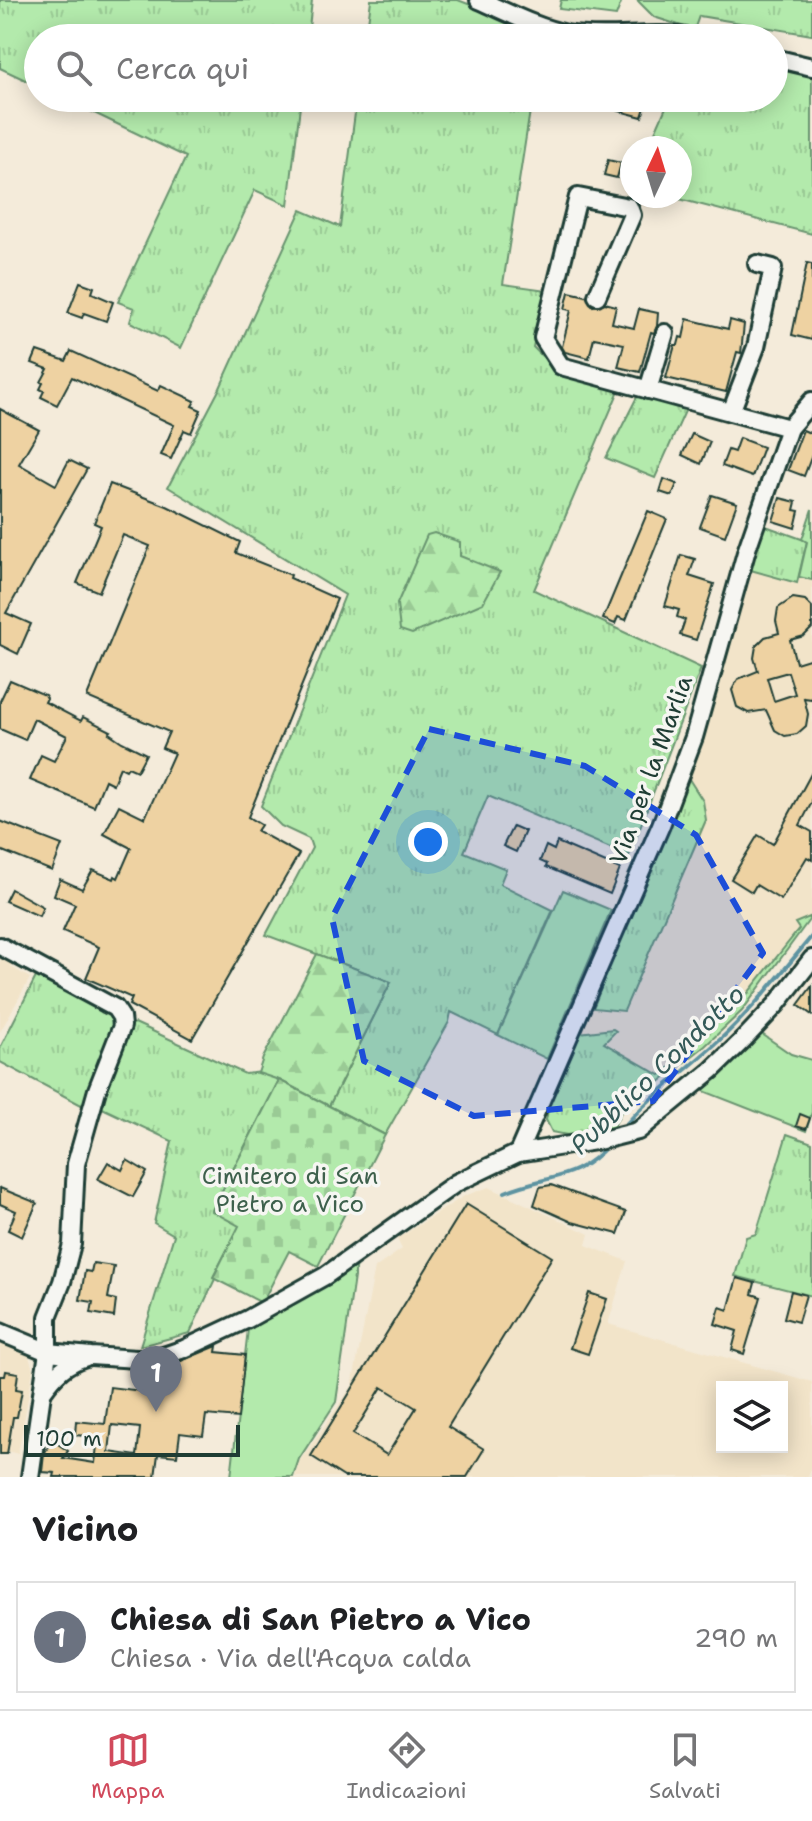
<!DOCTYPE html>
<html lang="it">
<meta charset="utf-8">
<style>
body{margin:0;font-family:"Shantell Sans",sans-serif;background:#f2f2f2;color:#202124}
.controls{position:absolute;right:24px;bottom:24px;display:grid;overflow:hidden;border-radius:0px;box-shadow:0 4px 20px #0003}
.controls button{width:72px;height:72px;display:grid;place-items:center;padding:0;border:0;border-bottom:2px solid #e0e0e0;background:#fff;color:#202124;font:40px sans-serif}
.compass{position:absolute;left:620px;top:136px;width:72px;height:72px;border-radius:50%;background:#fff;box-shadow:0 4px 20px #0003;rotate:4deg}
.scale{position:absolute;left:24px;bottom:20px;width:216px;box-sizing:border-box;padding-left:8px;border:4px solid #1f3d34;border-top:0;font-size:22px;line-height:28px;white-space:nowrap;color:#1f3d34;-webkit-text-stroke:6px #f6f6f2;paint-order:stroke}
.you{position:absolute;left:428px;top:842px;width:28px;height:28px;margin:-20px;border:6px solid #fff;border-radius:50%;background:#1a73e8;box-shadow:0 0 0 12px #1a73e833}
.badge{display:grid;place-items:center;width:52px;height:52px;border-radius:50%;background:#d1495b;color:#fff;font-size:26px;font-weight:700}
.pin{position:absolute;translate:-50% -66px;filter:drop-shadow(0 2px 4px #0008)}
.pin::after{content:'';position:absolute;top:42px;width:28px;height:24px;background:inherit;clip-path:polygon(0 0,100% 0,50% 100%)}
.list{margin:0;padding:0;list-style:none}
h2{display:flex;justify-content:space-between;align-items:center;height:104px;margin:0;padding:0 32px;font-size:34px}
h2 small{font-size:26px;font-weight:400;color:#757577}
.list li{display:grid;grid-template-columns:52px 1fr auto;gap:24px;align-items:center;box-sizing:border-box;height:112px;margin:0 16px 16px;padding:0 16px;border:2px solid #e0e0e0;border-radius:0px}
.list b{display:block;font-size:30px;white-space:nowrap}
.list p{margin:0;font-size:26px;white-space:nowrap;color:#757577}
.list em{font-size:26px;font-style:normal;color:#757577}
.icon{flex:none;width:44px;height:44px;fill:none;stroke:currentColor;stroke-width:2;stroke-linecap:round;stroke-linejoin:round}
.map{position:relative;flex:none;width:812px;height:1477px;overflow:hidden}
.search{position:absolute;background:#fff;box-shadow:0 4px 20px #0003;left:24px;right:24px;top:24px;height:88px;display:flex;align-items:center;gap:20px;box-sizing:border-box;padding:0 28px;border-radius:44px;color:#757577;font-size:30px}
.sheet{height:232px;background:#fff}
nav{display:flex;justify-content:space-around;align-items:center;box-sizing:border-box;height:112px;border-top:2px solid #e0e0e0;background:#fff;font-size:22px;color:#757577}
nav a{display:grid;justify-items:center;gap:4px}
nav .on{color:#d1495b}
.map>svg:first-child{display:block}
.built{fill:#f2e4c9;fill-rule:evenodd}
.grass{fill:url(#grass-tufts);stroke:#699470;stroke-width:2}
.forest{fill:url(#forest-firs);stroke:#699470;stroke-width:2}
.cemetery{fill:url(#cemetery-stones);stroke:#699470;stroke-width:2}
.garden{fill:#b3eaac;stroke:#699470;stroke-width:2}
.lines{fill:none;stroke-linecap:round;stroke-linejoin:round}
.stream{stroke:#5d93a1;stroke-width:4}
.building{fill:#eed2a2;stroke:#1f3d34;stroke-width:2;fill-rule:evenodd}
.minor-casing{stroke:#1f3d34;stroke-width:22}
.minor{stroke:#f6f6f2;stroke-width:16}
.marked{fill:#1d4ed8;fill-opacity:0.2;stroke:#1d4ed8;stroke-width:6;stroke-dasharray:16 10;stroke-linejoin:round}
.labels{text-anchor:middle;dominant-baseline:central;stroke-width:7;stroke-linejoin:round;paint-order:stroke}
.street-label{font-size:24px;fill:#1f3d34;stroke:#f6f6f2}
.park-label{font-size:24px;fill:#3d604c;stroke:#f6f6f2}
.water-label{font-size:26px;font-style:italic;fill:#345a58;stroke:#f6f6f2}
</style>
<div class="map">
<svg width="812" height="1477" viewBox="0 0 812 1477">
<defs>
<pattern id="grass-tufts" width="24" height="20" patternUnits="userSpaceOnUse" patternTransform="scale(2)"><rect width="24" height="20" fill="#b3eaac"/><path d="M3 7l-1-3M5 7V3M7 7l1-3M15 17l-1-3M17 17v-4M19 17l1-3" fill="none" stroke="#9aca95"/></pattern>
<pattern id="forest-firs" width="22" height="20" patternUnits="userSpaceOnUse" patternTransform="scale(2)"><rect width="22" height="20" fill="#b3eaac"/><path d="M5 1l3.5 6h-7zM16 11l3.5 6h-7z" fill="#9aca95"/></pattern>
<pattern id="cemetery-stones" width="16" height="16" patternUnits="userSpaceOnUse" patternTransform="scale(2)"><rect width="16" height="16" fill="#b3eaac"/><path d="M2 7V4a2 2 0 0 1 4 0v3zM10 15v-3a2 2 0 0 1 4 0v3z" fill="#9aca95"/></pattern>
</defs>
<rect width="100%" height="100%" fill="#f4ebda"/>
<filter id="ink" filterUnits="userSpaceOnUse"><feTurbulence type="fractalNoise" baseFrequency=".0125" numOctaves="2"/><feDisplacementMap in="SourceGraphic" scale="16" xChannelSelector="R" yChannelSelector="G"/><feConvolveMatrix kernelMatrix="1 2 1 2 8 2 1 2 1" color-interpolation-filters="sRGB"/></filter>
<g filter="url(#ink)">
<g class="built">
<path d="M753 571 797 583 799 577 812 580V920L808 918 795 923 799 928 732 1013 719 1021 681 1057 677 1063 660 1075 603 1042 615 1032 579 1033 592 1008 624 1011 706 820 703 801 687 776Z"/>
<path d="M0 956 13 963 11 967 30 978 0 1032Z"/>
<path d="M489 1187 589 1234 586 1245 627 1261 608 1324 812 1382V1465L808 1477H295L299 1462 352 1386 375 1268 402 1249 397 1239 464 1196ZM722 1387H782V1447H722Z"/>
<path d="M0 1340 21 1349 29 1356 33 1370 18 1454 0 1449Z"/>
</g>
<g class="grass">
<path d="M0 0H312L308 38H38V86L0 68Z"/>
<path d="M371 0H458L556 38H366Z"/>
<path d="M637 0H812V35L699 16 694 30 654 17Z"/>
<path d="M774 66 812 75V234L668 196H680V148H648L670 98H774Z"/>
<path d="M63 98H301L288 205 255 190 181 348 130 322 134 308 118 302 186 157Z"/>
<path d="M357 98H532L503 284 547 290 533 347C559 376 584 379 620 388L534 590 701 668 629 856 488 796 464 852 506 869 500 884 553 910 498 1035 451 1012 449 1022 385 1135 329 1106 391 982 266 935 312 848 309 839 281 826 261 806 345 595 168 487 220 388 301 210 340 227Z"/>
<path d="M638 395 686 409 655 478 606 458Z"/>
<path d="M763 525 807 541 797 583 747 569Z"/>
<path d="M687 776 703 801 706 820 624 1011 593 1008Z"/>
<path d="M812 916 742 1011 705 1046 621 1112 613 1128 567 1135 552 1132 546 1120 549 1105 579 1033 613 1029 616 1031 604 1043 660 1075C686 1057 704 1029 732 1013L799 929 795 923Z"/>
<path d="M39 971 109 1012 117 1025 87 1108 0 1062V1048Z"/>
<path d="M135 1023 245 1074 262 1072 279 1080 212 1210 240 1225 213 1277 215 1279 190 1333 140 1346 174 1235 154 1223 172 1141 100 1107 128 1026Z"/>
<path d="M787 1134 812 1143V1296L735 1276 746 1237 756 1234Z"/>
</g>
<g class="forest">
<path d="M434 533 460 542V556L500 572 483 603 412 634 400 630 397 604 427 535Z"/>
<path d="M317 954 391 982 329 1106 279 1080 258 1073 263 1058Z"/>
</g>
<path class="cemetery" d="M279 1080 385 1135 318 1266 289 1251 262 1303 213 1278 239 1226 212 1211Z"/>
<g class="garden">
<path d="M561 0H622L616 16 559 9Z"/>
<path d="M812 509V580L799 577 807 542 802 539Z"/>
<path d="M563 890 611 910 547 1059 498 1035Z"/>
<path d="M759 1032 791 1054 812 1060V1112L806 1131 701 1090Z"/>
<path d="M356 1263 336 1402 299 1459 293 1477H231L248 1329Z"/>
</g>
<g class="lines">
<g class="stream">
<path d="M621 1130C651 1094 692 1067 726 1034 757 1004 784 970 812 936"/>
<path d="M505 1192C548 1174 575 1183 610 1143"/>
</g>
</g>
<g class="building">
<path d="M615 98H648L642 117 612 109Z"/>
<path d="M608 160 621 163 617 178 604 175Z"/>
<path d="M807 263 812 264V340L792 335Z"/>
<path d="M80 282 94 287 92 293 113 302 106 321 84 313 82 318 68 313Z"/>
<path d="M569 292 586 296 593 306 605 303 616 306 612 323 634 328 639 309 658 313 657 326 654 333 651 332 640 372 618 367 624 344 594 338 589 358 565 352 562 347 571 310 565 309Z"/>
<path d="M687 319 728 329 730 320 744 324 741 353 737 352 726 392 666 378 675 345H678L680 337 683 338Z"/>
<path d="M37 351 66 361 71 351 158 391 161 385 195 401 192 406 201 410 191 433 184 430 171 459 161 455 174 425 72 377 57 405 41 397 44 391 40 389 43 383 41 382 48 369 32 363Z"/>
<path d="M0 409 39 430 19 464 56 485 69 460 87 469 6 613 31 624 18 654 0 645Z"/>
<path d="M803 430 812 434V455L804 476 788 470Z"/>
<path d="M692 434 710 442 701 464 682 455Z"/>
<path d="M739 438 763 447 752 477 722 466 728 450 734 452Z"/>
<path d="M664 479 677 484 672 496 660 492Z"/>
<path d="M110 484 167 506 240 542 236 553 291 575 290 578 337 599 248 817 261 825 257 831 299 854 192 1039 129 1005 132 998 86 978 99 947 63 931 75 904 54 895 60 879 82 889 93 870 114 879 115 876 118 878 131 848 104 834 119 805 145 818 174 753 162 748 169 732 87 697 150 546 123 535 99 592 77 583 101 526 94 523Z"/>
<path d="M712 495 737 503 725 536 700 527Z"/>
<path d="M780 498 796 502 794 510 799 511 795 528 773 521Z"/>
<path d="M648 511 667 519 626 620 618 617 615 624 603 619Z"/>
<path d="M681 555 695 559 689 576 714 584 696 640 680 635 685 620 677 617 679 610 665 606Z"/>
<path d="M793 598 805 600 812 607V628L804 636 790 640 796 663 812 658V699L804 698 808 714 806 726 797 734 785 736 775 730 766 710 748 713 737 707 732 690 738 679 758 671 754 658 756 646 765 637 779 633 776 621 778 608ZM788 672 795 694 774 701 767 678Z"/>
<path d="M10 680 45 695 47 698 45 702 81 721 83 717 111 731 109 733 122 742 146 754 137 771 128 767 126 770 120 767 113 784 105 780 94 807 30 780 41 755 54 761 67 736 34 719 25 740 0 729V701Z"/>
<path d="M812 772V802L800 825 812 832V860L807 857 781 900 756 885 752 892 731 879 758 835 773 844Z"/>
<path d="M0 821 62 845 52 871 0 850Z"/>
<path d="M513 826 525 831 516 852 503 846Z"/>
<path d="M557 842 620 869 610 894 546 867 547 864 540 861 546 846 554 850Z"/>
<path d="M11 889 43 907 39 916 5 901Z"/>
<path d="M812 986V1015L798 1005Z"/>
<path d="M800 1114 810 1118 806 1129 796 1126Z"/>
<path d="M127 1160 147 1172 133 1197 98 1179 108 1162 122 1170Z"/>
<path d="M551 1185 626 1212 618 1234 572 1222 534 1205 540 1187Z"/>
<path d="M0 1188 37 1203 22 1237 8 1230 16 1211 0 1204Z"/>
<path d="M466 1204 552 1257 448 1427 484 1449 467 1477H344L311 1456ZM382 1387 416 1408 387 1455 353 1434Z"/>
<path d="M93 1263 114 1266 108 1298 116 1300 114 1317 91 1313 93 1302 80 1300 85 1271 91 1272Z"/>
<path d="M737 1278 755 1283 752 1294 761 1297 744 1354 732 1350 737 1331 715 1324 720 1307 728 1310Z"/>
<path d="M791 1291 806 1295 798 1322 784 1318Z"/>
<path d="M589 1293 607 1299 588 1354 570 1348Z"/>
<path d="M217 1346 216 1352 245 1355 238 1418 206 1415 203 1436 180 1433 177 1456 158 1454 155 1477H54L55 1473 42 1472 44 1454 52 1440 68 1451 63 1458 95 1463 98 1437 75 1435 76 1421 105 1424 110 1387 141 1391 143 1382 152 1384 154 1371 176 1370V1363ZM112 1425 140 1428 137 1456 109 1452Z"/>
<path d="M6 1371 18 1373 16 1389 22 1390 17 1417H13L7 1454H0V1376H5Z"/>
</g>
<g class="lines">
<g class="minor-casing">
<g id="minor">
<path d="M479 0C507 12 537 28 567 34 609 41 651 30 693 38"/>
<path d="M774 58 812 67"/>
<path d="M597 296 632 215 629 207 578 197 543 338 561 366 789 428"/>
<path d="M648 390 665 333"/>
<path d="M731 412 756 347 773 268 757 264"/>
<path d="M0 946 115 1008 121 1017 122 1026 97 1090 76 1164 72 1244 62 1282 48 1317V1352L30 1477"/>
<path d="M518 1153 661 825 694 737 747 549 789 428 812 401"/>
<path d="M0 1332 48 1352 91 1356 152 1360 184 1349 248 1319 325 1276 456 1183 518 1153 602 1140 638 1131 712 1070 743 1040 776 1005 812 959"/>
<path d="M43 1391C55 1374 66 1363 86 1357"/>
</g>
</g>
<use href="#minor" class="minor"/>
</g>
</g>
<path class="marked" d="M429 729 585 766 696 835 763 953 653 1101 474 1116 364 1061 332 918Z"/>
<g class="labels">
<g class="street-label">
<text transform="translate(651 770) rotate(-70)">Via per la Marlia</text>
</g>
<g class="park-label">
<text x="290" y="1176">Cimitero di San<tspan x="290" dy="28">Pietro a Vico</tspan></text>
</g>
<g class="water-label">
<text transform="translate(657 1069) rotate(-44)">Pubblico Condotto</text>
</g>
</g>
</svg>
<div class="controls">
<button><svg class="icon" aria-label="layers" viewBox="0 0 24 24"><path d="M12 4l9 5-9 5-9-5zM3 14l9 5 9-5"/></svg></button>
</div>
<svg class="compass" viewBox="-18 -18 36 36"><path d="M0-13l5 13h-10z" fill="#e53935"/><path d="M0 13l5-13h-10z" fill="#757577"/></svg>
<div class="scale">100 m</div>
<div class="you"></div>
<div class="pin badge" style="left:156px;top:1412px;background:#6b7280">1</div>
<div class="search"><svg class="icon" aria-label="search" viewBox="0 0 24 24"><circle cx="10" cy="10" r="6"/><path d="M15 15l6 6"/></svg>Cerca qui</div>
</div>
<section class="sheet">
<h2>Vicino<small></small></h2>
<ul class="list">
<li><span class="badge" style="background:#6b7280">1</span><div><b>Chiesa di San Pietro a Vico</b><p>Chiesa · Via dell'Acqua calda</p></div><em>290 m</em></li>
</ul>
</section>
<nav>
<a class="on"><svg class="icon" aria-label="map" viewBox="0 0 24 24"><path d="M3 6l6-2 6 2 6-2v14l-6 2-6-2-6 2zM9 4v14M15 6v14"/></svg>Mappa</a>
<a><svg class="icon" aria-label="directions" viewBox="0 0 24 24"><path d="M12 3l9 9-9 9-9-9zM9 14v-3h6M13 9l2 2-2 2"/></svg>Indicazioni</a>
<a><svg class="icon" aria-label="saved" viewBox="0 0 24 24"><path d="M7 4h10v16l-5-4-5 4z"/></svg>Salvati</a>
</nav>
